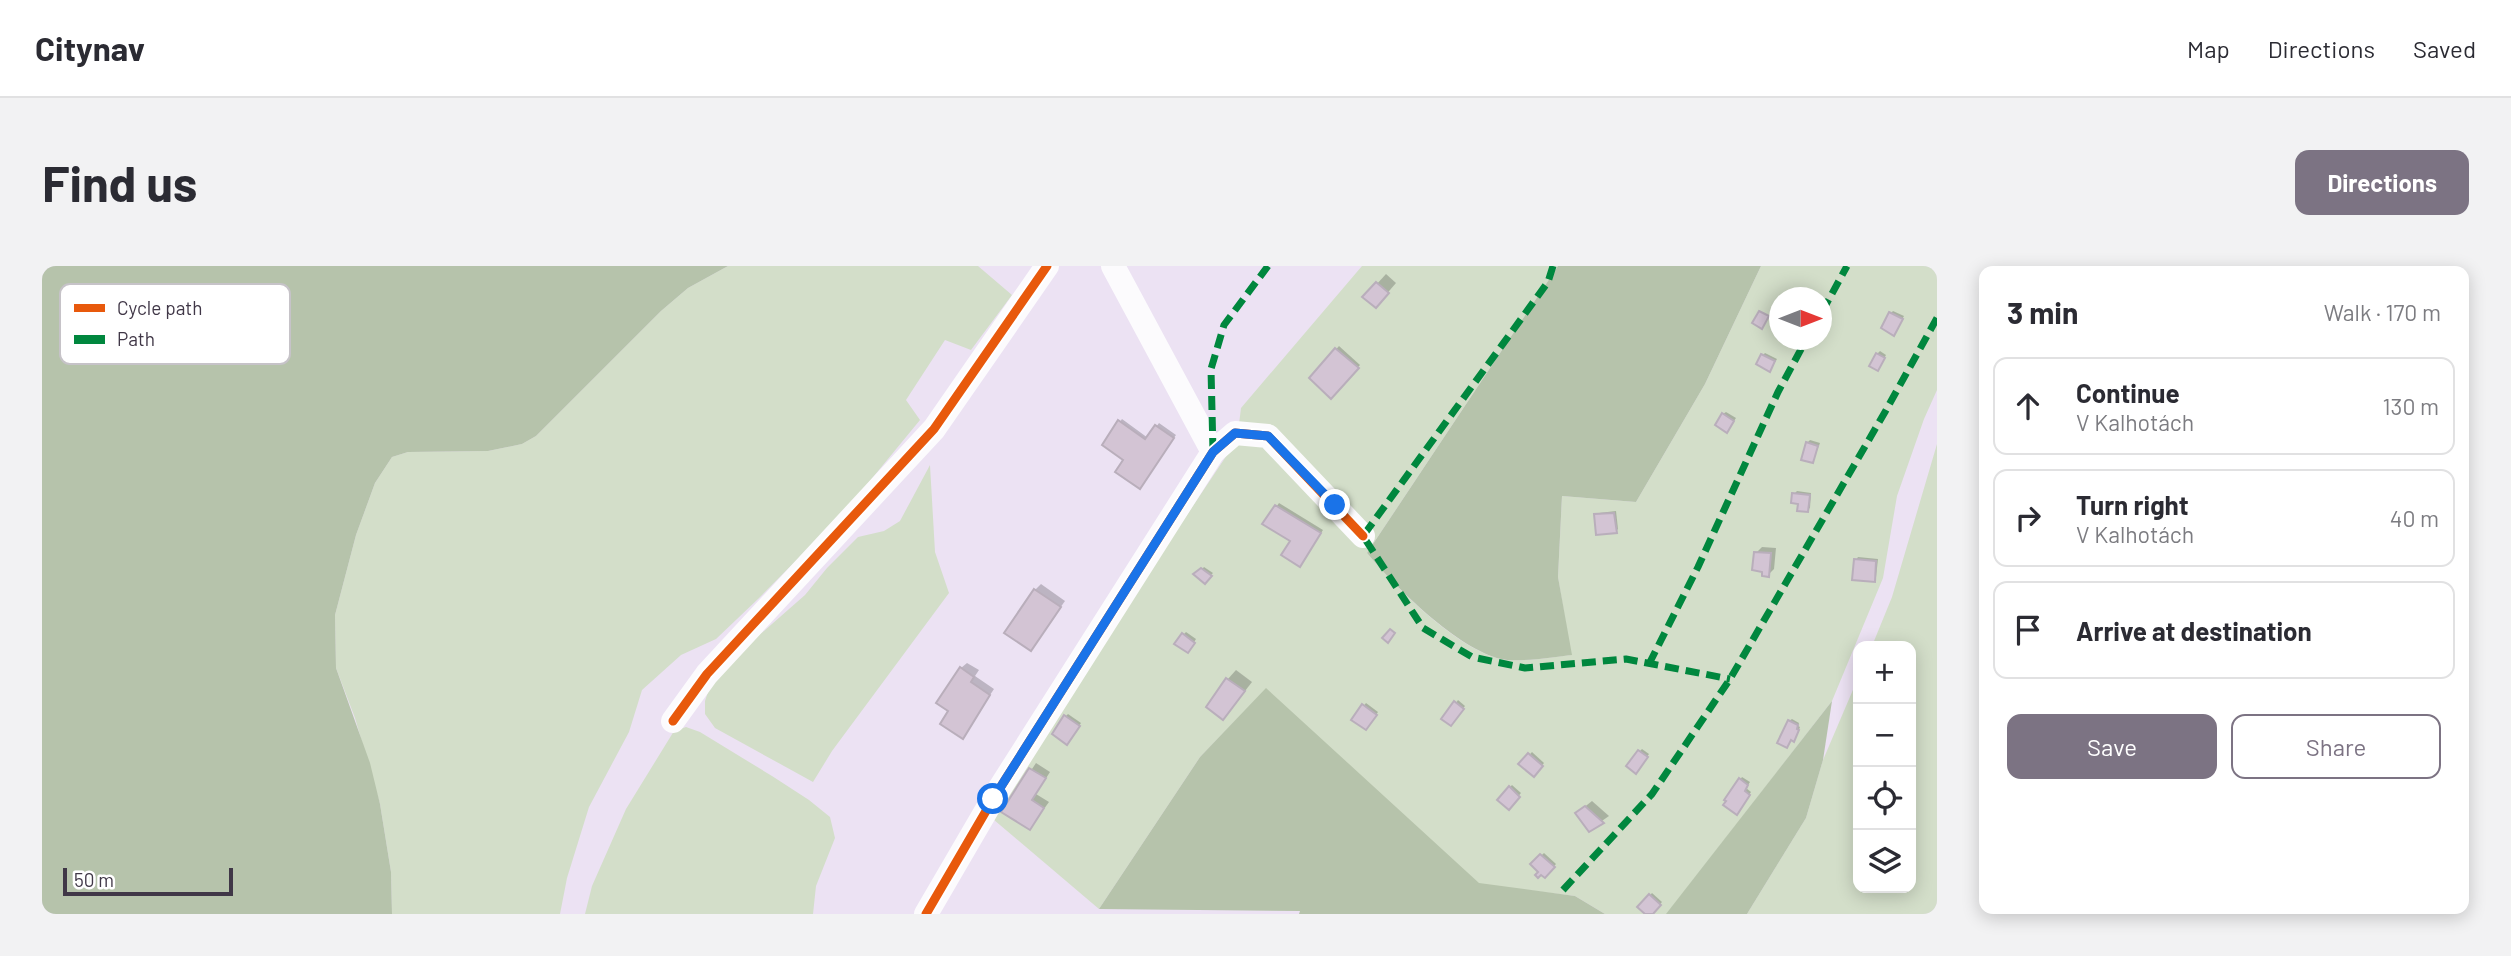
<!DOCTYPE html>
<meta charset="utf-8">
<style>
body{margin:0;font-family:Barlow,sans-serif;background:#f2f2f3;color:#2b2b33}
.controls{position:absolute;right:21px;bottom:21px;display:grid;overflow:hidden;border-radius:14px;box-shadow:0 4px 18px #0003}
.controls button{width:63px;height:63px;display:grid;place-items:center;padding:0;border:0;border-bottom:2px solid #e1e1e2;background:#fff;color:#2b2b33;font:35px sans-serif}
.compass{position:absolute;left:1727px;top:21px;width:63px;height:63px;border-radius:50%;background:#fff;box-shadow:0 4px 18px #0003;rotate:90deg}
.scale{position:absolute;left:21px;bottom:18px;width:170px;box-sizing:border-box;padding-left:7px;border:4px solid #403747;border-top:0;font-size:19px;line-height:24px;white-space:nowrap;color:#403747;-webkit-text-stroke:5px #fff;paint-order:stroke}
.stop{position:absolute;width:21px;height:21px;margin:-16px;border:5px solid #1a73e8;border-radius:50%;background:#fff}
.stop.end{background:#1a73e8;border-color:#fff;box-shadow:0 2px 7px #0008}
.list{margin:0;padding:0;list-style:none}
h2{display:flex;justify-content:space-between;align-items:center;height:91px;margin:0;padding:0 28px;font-size:30px}
h2 small{font-size:23px;font-weight:400;color:#7c7c81}
.list li{display:grid;grid-template-columns:46px 1fr auto;gap:21px;align-items:center;box-sizing:border-box;height:98px;margin:0 14px 14px;padding:0 14px;border:2px solid #e1e1e2;border-radius:14px}
.list b{display:block;font-size:26px;white-space:nowrap}
.list p{margin:0;font-size:23px;white-space:nowrap;color:#7c7c81}
.list em{font-size:23px;font-style:normal;color:#7c7c81}
.actions{display:flex;gap:14px;padding:21px 28px}
.actions a{flex:1;padding:16px 0;border:2px solid #7c7383;border-radius:14px;text-align:center;font-size:24px;color:#7c7383}
.actions .main{background:#7c7383;color:#fff}
.icon{flex:none;width:38px;height:38px;fill:none;stroke:currentColor;stroke-width:2;stroke-linecap:round;stroke-linejoin:round}
.map{position:relative;flex:none;width:1895px;height:648px;overflow:hidden;border-radius:14px}
header{display:flex;align-items:center;gap:42px;box-sizing:border-box;height:98px;padding:0 35px;background:#fff;border-bottom:2px solid #e1e1e2}
header strong{font-size:33px}
nav{display:flex;gap:38px;margin-inline-start:auto;font-size:24px}
.intro{display:flex;align-items:center;justify-content:space-between;box-sizing:border-box;height:168px;padding:0 42px}
h1{margin:0;font-size:49px}
.button{padding:18px 32px;border-radius:14px;background:#7c7383;color:#fff;font-size:24px;font-weight:700}
main{display:flex;gap:42px;padding:0 42px}
aside{flex:1;background:#fff;border-radius:14px;box-shadow:0 4px 18px #0003}
.map>svg:first-child{display:block}
.green{fill:#d3dec9;fill-rule:evenodd}
.forest{fill:#b6c3ab}
.shadow{fill:#0003}
.building{fill:#d3c4d4;stroke:#b9aebb;stroke-width:2}
.lines{fill:none;stroke-linecap:round;stroke-linejoin:round}
.minor{stroke:#fcfbfd;stroke-width:24}
.quiet{stroke:#00873e;stroke-width:7;stroke-dasharray:14 7;stroke-linecap:butt}
.cycleway-casing{stroke:#fff;stroke-width:13}
.cycleway{stroke:#e8590c;stroke-width:9}
.route{stroke:#1a73e8;stroke-width:9}
.key{fill:#fff;stroke:#c6c3c8;stroke-width:2}
.key-label{font-size:19px;fill:#403747}
</style>
<header>
<strong>Citynav</strong>
<nav><a>Map</a><a>Directions</a><a>Saved</a></nav>
</header>
<div class="intro"><h1>Find us</h1><a class="button">Directions</a></div>
<main>
<div class="map">
<svg width="1895" height="648" viewBox="0 0 1895 648">
<rect width="100%" height="100%" fill="#ece2f3"/>
<g class="green">
<path d="M686 0H936L970 29 929 84 903 74 864 134 878 154 804 244 716 333 674 373 639 389 600 424 587 466 547 541 525 612 518 648H350L349 606 338 538 313 452 294 402 293 349 314 269 333 217 350 191 366 186 446 185 480 178 494 170 619 45 646 22Z"/>
<path d="M1320 0H1516L1325 287C1354 322 1415 383 1459 393 1475 397 1512 391 1529 389L1516 311 1520 230 1594 236 1663 118 1719 0H1895V124L1882 153 1855 230 1841 312 1790 435 1625 648H1563L1533 630 1437 618 1224 423 1158 491 1057 643 945 548 1195 174 1199 142ZM1738 32H1780V74H1738Z"/>
<path d="M1895 178V648H1705L1764 552 1781 494 1816 412V622H1869V380H1830L1850 331Z"/>
<path d="M888 199 893 286 907 327 790 485 771 516 673 462 663 448V435L668 420 690 389 722 365 763 329 785 302 816 271 842 265 858 255Z"/>
<path d="M644 461 658 466 730 510 767 534 788 551 793 572 774 620 771 648H543L550 620 584 543 632 465Z"/>
</g>
<g class="forest">
<path d="M0 0H686L646 22 619 45 494 170 480 178 446 185 366 186 350 191 333 217 314 269 293 349 294 402 328 497 338 538 349 606 350 648H0Z"/>
<path d="M1516 0H1719L1663 118 1594 236 1520 230 1516 311 1530 389C1512 391 1475 397 1459 393 1416 383 1354 322 1325 287Z"/>
<path d="M1224 422 1437 617 1533 630 1563 648H1257L1258 645 1057 643 1158 491Z"/>
<path d="M1790 435 1781 494 1764 552 1705 648H1624Z"/>
</g>
<g class="shadow">
<path d="M1344 8 1354 17 1342 31H1323Z"/>
<path d="M1851 45 1862 50 1854 65 1849 47Z"/>
<path d="M1297 80 1318 99 1289 130 1269 112Z"/>
<path d="M1838 85 1844 89 1838 100 1835 88Z"/>
<path d="M1723 87 1735 93 1730 101 1721 89Z"/>
<path d="M1684 146 1694 152 1687 162 1681 148Z"/>
<path d="M1080 153 1106 172 1117 157 1134 169 1100 218 1084 193 1062 178Z"/>
<path d="M1768 174 1778 177 1771 195 1765 177Z"/>
<path d="M1755 225 1769 227 1768 242 1765 244 1752 228Z"/>
<path d="M1237 237 1281 264 1260 297 1250 274 1223 257Z"/>
<path d="M1574 245 1576 263 1574 265 1554 249 1557 247Z"/>
<path d="M1720 281 1734 282 1732 303 1726 309 1714 287Z"/>
<path d="M1816 291 1836 293 1834 311 1832 314 1814 294Z"/>
<path d="M1162 301 1171 307 1163 315 1155 309Z"/>
<path d="M999 318 1023 335 989 383 993 324Z"/>
<path d="M1144 366 1154 373 1148 383 1141 369Z"/>
<path d="M925 397 937 404 933 410 952 423 920 471 919 402Z"/>
<path d="M1194 404 1210 416 1189 443 1177 423Z"/>
<path d="M1416 434 1423 440 1411 455 1414 437Z"/>
<path d="M1324 437 1336 446 1326 460 1311 453Z"/>
<path d="M1026 448 1039 457 1027 474 1024 450Z"/>
<path d="M1750 453 1757 457 1756 460 1758 461 1754 471 1750 473 1745 480 1747 455Z"/>
<path d="M1600 483 1607 488 1596 503 1598 485Z"/>
<path d="M1490 486 1502 497 1492 509 1479 498Z"/>
<path d="M994 497 1008 506 994 528 1007 536 988 562 962 545Z"/>
<path d="M1700 511 1708 516 1704 522 1709 526 1697 544 1698 514Z"/>
<path d="M1470 519 1479 527 1467 541 1457 533Z"/>
<path d="M1550 535 1567 550 1547 564 1535 547Z"/>
<path d="M1502 587 1514 598 1503 610 1490 598Z"/>
<path d="M1610 627 1620 636 1609 648H1606L1598 641Z"/>
</g>
<g class="building">
<path d="M1334 16 1347 27 1334 42 1320 31Z"/>
<path d="M1717 45 1727 50 1720 63 1710 57Z"/>
<path d="M1847 46 1861 53 1852 70 1839 62Z"/>
<path d="M1293 82 1317 102 1289 133 1267 112Z"/>
<path d="M1834 87 1843 92 1836 105 1827 100Z"/>
<path d="M1719 88 1733 95 1728 106 1714 98Z"/>
<path d="M1680 147 1692 155 1685 167 1673 159Z"/>
<path d="M1076 154 1103 173 1113 159 1132 172 1098 223 1073 206 1081 194 1060 179Z"/>
<path d="M1764 176 1776 180 1771 197 1759 194Z"/>
<path d="M1750 227 1768 229 1766 246 1755 245 1756 238 1749 237Z"/>
<path d="M1233 239 1279 267 1258 301 1239 289 1248 275 1220 258Z"/>
<path d="M1572 247 1575 267 1554 269 1552 248Z"/>
<path d="M1712 286 1729 287 1727 311 1720 310V306L1710 304Z"/>
<path d="M1812 293 1834 295 1833 316 1810 314Z"/>
<path d="M1159 302 1170 310 1163 318 1151 308Z"/>
<path d="M992 323 1019 341 989 385 962 367Z"/>
<path d="M1348 363 1353 367 1346 377 1340 372Z"/>
<path d="M1140 367 1153 377 1146 387 1132 378Z"/>
<path d="M918 401 932 411 929 416 948 429 921 473 898 458 906 445 894 437Z"/>
<path d="M1184 412 1203 425 1181 454 1164 441Z"/>
<path d="M1412 435 1422 443 1409 460 1399 453Z"/>
<path d="M1320 438 1335 449 1324 464 1309 454Z"/>
<path d="M1022 449 1038 460 1025 479 1010 468Z"/>
<path d="M1746 454 1756 459 1755 463 1757 464 1752 476 1749 474 1745 482 1735 477Z"/>
<path d="M1596 484 1606 491 1594 508 1584 500Z"/>
<path d="M1486 487 1501 500 1492 511 1476 498Z"/>
<path d="M987 502 1004 512 990 534 1002 542 988 564 959 546Z"/>
<path d="M1697 512 1706 519 1703 525 1708 529 1695 549 1681 539 1684 535 1682 534Z"/>
<path d="M1467 520 1478 531 1467 544 1455 534Z"/>
<path d="M1543 540 1562 557 1547 566 1533 547Z"/>
<path d="M1498 588 1513 601 1503 612 1499 609 1496 612 1493 609 1496 606 1488 598Z"/>
<path d="M1607 628 1619 639 1611 648H1603L1595 641Z"/>
</g>
<g class="lines">
<g class="minor">
<path d="M1071 0 1171 186"/>
<path d="M631 455 665 408 892 163 1005 0"/>
<path d="M884 648 951 533 1171 186 1193 167 1226 170 1321 270"/>
</g>
<g class="quiet">
<path d="M1511 0 1506 16 1321 270 1381 362 1430 391 1483 402 1584 393 1688 413"/>
<path d="M1780 46 1805 0"/>
<path d="M1171 186 1169 103 1182 59 1226 0"/>
<path d="M1607 398 1656 301 1736 126 1764 74"/>
<path d="M1521 624 1610 528 1688 413 1843 146 1895 52"/>
</g>
<g class="cycleway-casing">
<g id="cycleway">
<path d="M631 455 665 408 892 163 1005 0"/>
<path d="M884 648 951 533 1171 186 1193 167 1226 170 1321 270"/>
</g>
</g>
<use href="#cycleway" class="cycleway"/>
</g>
<g class="lines">
<path class="route" d="M951 533 1171 186 1193 167 1226 170 1293 239"/>
</g>
<rect x="18" y="18" width="230" height="80" rx="10" class="key"/>
<rect x="32" y="38" width="31" height="8" fill="#e8590c"/>
<rect x="32" y="69" width="31" height="9" fill="#00873e"/>
<g class="key-label">
<text x="75" y="49">Cycle path</text>
<text x="75" y="80">Path</text>
</g>
</svg>
<div class="controls">
<button>+</button>
<button>−</button>
<button><svg class="icon" aria-label="locate" viewBox="0 0 24 24"><circle cx="12" cy="12" r="6"/><path d="M12 2v4M12 18v4M2 12h4M18 12h4"/></svg></button>
<button><svg class="icon" aria-label="layers" viewBox="0 0 24 24"><path d="M12 4l9 5-9 5-9-5zM3 14l9 5 9-5"/></svg></button>
</div>
<svg class="compass" viewBox="-18 -18 36 36"><path d="M0-13l5 13h-10z" fill="#e53935"/><path d="M0 13l5-13h-10z" fill="#7c7c81"/></svg>
<div class="scale">50 m</div>
<div class="stop" style="left:951px;top:533px"></div>
<div class="stop end" style="left:1293px;top:239px"></div>
</div>
<aside>
<h2>3 min<small>Walk · 170 m</small></h2>
<ul class="list">
<li><svg class="icon" aria-label="ahead" viewBox="0 0 24 24"><path d="M12 20V5M6 11l6-6 6 6"/></svg><div><b>Continue</b><p>V Kalhotách</p></div><em>130 m</em></li>
<li><svg class="icon" aria-label="right" viewBox="0 0 24 24"><path d="M7 20v-9h11M14 6l5 5-5 5"/></svg><div><b>Turn right</b><p>V Kalhotách</p></div><em>40 m</em></li>
<li><svg class="icon" aria-label="arrive" viewBox="0 0 24 24"><path d="M6 21V4h12l-3 4 3 4H6"/></svg><div><b>Arrive at destination</b></div></li>
</ul>
<div class="actions"><a class="main">Save</a><a>Share</a></div>
</aside>
</main>
